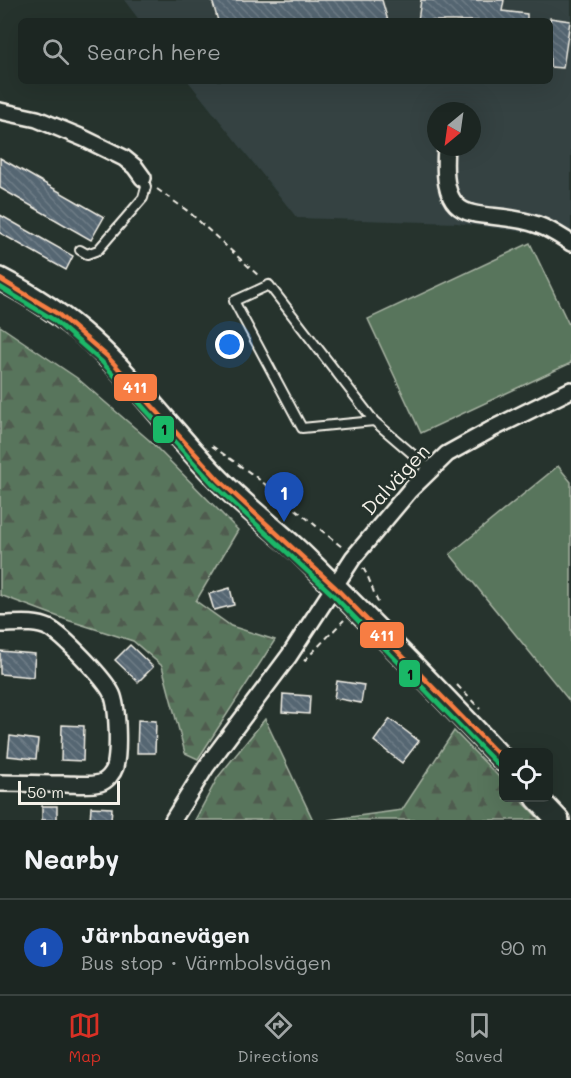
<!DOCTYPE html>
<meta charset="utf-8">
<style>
body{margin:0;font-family:Mali,sans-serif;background:#29322f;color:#f1f3f6}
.controls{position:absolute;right:18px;bottom:18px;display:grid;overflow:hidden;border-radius:9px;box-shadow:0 6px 24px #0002}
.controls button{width:54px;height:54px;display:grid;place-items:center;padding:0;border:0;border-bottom:2px solid #3a4340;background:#1c2622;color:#f1f3f6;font:30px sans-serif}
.compass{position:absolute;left:427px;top:102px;width:54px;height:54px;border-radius:50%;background:#1c2622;box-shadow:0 6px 24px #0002;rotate:209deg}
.scale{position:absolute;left:18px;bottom:15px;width:102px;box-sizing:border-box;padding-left:6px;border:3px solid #f4f1e8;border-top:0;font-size:16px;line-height:21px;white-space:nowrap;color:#f4f1e8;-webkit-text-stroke:4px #26332d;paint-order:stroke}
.you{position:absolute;left:230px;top:345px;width:21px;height:21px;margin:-15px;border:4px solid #fff;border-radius:50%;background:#1a73e8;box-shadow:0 0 0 9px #1a73e833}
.badge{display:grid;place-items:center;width:39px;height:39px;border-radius:50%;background:#d93025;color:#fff;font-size:20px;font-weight:700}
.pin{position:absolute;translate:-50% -50px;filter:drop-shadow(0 2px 3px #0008)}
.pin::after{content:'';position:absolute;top:32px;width:21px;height:18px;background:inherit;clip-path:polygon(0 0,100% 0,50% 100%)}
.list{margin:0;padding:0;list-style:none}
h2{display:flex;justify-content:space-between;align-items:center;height:78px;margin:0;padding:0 24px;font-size:26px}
h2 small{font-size:20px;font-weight:400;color:#a0a5a5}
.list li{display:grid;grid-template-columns:39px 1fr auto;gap:18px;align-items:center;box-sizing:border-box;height:96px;padding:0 24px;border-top:2px solid #3a4340}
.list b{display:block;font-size:22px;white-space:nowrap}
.list p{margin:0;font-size:20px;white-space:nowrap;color:#a0a5a5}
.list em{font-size:20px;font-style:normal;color:#a0a5a5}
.icon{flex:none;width:33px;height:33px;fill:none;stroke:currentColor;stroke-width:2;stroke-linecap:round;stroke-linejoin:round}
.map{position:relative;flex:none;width:571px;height:820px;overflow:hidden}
.search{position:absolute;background:#1c2622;box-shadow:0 6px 24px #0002;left:18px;right:18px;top:18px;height:66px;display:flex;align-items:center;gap:15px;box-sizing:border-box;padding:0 21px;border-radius:9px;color:#a0a5a5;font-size:22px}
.sheet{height:174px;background:#1c2622}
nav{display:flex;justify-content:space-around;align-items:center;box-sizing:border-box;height:84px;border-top:2px solid #3a4340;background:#1c2622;font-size:16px;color:#a0a5a5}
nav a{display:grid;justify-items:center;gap:3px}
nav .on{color:#d93025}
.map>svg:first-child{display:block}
.built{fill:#344242;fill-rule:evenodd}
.grass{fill:#59745b;stroke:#a6b2a2;stroke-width:1.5}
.forest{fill:url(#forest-firs);stroke:#a6b2a2;stroke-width:1.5}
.building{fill:url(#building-back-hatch);stroke:#f4f1e8;stroke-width:1.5}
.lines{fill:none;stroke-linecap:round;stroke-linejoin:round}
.lane-casing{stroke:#f4f1e8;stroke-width:12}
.street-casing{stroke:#f4f1e8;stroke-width:20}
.secondary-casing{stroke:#f4f1e8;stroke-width:26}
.path{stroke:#f4f1e8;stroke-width:2;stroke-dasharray:6 4.5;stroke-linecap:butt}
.lane{stroke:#26332d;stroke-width:8}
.street{stroke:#26332d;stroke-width:15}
.secondary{stroke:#26332d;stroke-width:21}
.bus-1-casing{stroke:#26332d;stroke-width:9}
.bus-2-casing{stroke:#26332d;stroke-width:9}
.bus-1{stroke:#f77d43;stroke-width:4.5}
.bus-2{stroke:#1ab867;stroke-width:4.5}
.labels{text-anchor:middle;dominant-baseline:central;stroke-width:5;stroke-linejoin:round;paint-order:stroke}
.street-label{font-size:20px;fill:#f4f1e8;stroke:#26332d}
.line-badge{stroke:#26332d;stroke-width:2}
.badge-label{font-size:16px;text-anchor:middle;font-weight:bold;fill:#fff}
.pale-badge-label{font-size:16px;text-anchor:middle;font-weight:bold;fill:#111}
</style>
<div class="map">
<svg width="571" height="820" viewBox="0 0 571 820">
<defs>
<pattern id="forest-firs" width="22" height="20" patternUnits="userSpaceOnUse" patternTransform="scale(1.5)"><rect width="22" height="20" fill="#59745b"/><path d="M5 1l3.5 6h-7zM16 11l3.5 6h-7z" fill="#505c4f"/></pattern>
<pattern id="building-back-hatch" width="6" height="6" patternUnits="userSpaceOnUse" patternTransform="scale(1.5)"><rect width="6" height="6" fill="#556672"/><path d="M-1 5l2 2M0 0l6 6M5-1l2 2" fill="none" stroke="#6e7c86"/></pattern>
</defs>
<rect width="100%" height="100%" fill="#26332d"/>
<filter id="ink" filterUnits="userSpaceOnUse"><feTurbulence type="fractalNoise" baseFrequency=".0167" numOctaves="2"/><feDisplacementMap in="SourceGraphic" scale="12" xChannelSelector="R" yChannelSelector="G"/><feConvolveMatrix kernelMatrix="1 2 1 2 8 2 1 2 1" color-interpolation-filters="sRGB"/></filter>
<g filter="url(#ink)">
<path class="built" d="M124 0H571V251L532 233 457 223 297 218 188 81H550V21H140ZM436 111H472V147H436Z"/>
<g class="grass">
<path d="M530 243 571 329V363L421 433 368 319Z"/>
<path d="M558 466 571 482V703L450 554Z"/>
</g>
<g class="forest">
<path d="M0 326 77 378 149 440 238 530 196 601 231 626 275 640 198 759 185 753 162 666 133 641 67 620 0 595Z"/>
<path d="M265 719 313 820H195L218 777Z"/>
<path d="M454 731 503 781 504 798H519L540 820H328L402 810Z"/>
</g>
<g class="building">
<path d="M212 0H382L388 21H218Z"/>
<path d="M421 0H504L502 11 527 14V21H418Z"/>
<path d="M550 18 570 21 563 68 550 67Z"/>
<path d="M0 158 104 217 91 240 0 188Z"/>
<path d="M0 215 73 256 66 270 0 233Z"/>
<path d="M230 588 234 605 214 610 209 594Z"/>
<path d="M130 645 153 667 138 682 115 660Z"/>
<path d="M0 651 35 654 33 677 0 674Z"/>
<path d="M337 681 364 685 361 703 334 698Z"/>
<path d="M283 694 310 696 309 714 282 712Z"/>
<path d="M390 719 419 741 402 763 374 741Z"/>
<path d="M138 720 156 721 155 753H137Z"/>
<path d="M62 725 84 726 83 761 61 760Z"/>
<path d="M10 736 38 740 36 759 8 756Z"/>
<rect x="42" y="806" width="15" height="14"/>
<path d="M91 807 112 808 111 820H90Z"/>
</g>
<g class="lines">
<g class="lane-casing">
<g id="lane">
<path d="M80 250 87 254 98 250 143 198 146 187 143 178"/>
<path d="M374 421 269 285 234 301 302 428 374 421 430 469"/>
</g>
</g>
<g class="street-casing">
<g id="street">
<path d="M0 111 37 119 83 138 124 158 135 167 143 178"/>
<path d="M446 147C439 237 483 205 538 225 550 229 560 236 571 243"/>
<path d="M0 624C16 624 35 621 49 628 64 636 105 679 112 694 118 707 119 752 115 767 113 773 107 781 100 783 89 786 75 784 64 784 43 784 21 783 0 783"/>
<path d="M173 820 206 767 289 656 353 558 410 490 447 454 494 428 571 390"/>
</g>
</g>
<g class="secondary-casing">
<g id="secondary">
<path d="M0 279C33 296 62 315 90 340 137 382 174 435 219 480 244 506 271 526 297 550 310 562 323 576 336 588 393 645 449 702 504 761"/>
<path d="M537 798 558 820"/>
</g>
</g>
<g class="path">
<path d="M157 189 189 212 260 277"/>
<path d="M212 446 256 477 342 547"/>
<path d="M363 568C371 580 373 594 380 606"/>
<path d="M304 661 344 620"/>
<path d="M457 685 480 709"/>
</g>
<use href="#lane" class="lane"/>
<use href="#street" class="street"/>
<use href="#secondary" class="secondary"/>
<g class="bus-1-casing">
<path id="bus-1" d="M0 279 58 314 107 356 219 480 336 588 504 760"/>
</g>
<g class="bus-2-casing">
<path id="bus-2" d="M0 287 54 320 102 362 214 485 331 593 499 766"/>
</g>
<use href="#bus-1" class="bus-1"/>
<use href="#bus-2" class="bus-2"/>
</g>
</g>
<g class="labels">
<g class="street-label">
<text transform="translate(395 479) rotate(-47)">Dalvägen</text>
</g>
</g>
<g class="line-badge">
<rect x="113" y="373" width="45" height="29" rx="6" fill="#f77d43"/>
<rect x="152" y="415" width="23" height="29" rx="6" fill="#1ab867"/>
<rect x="359" y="621" width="46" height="28" rx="6" fill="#f77d43"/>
<rect x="398" y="659" width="23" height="29" rx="6" fill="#1ab867"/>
</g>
<g class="badge-label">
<text x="135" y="393">411</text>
<text x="382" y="641">411</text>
</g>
<g class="pale-badge-label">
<text x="164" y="435">1</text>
<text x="410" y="680">1</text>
</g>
</svg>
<div class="controls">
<button><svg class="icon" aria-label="locate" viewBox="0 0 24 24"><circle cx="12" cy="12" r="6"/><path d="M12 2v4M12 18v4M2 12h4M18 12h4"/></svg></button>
</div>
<svg class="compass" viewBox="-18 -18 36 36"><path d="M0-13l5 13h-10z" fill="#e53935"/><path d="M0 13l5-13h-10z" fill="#a0a5a5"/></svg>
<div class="scale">50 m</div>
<div class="you"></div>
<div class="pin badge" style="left:284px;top:522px;background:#1a4fb4">1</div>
<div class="search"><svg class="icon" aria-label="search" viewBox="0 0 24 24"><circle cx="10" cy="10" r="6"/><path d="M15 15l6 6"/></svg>Search here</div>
</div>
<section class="sheet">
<h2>Nearby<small></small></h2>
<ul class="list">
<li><span class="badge" style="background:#1a4fb4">1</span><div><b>Järnbanevägen</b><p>Bus stop · Värmbolsvägen</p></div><em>90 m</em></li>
</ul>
</section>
<nav>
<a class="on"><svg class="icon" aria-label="map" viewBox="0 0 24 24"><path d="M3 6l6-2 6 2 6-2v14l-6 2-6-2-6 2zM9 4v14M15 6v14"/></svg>Map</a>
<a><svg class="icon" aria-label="directions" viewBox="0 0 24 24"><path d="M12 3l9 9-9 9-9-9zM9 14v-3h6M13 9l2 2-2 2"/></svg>Directions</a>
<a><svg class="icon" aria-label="saved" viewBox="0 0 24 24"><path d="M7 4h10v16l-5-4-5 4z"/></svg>Saved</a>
</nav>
